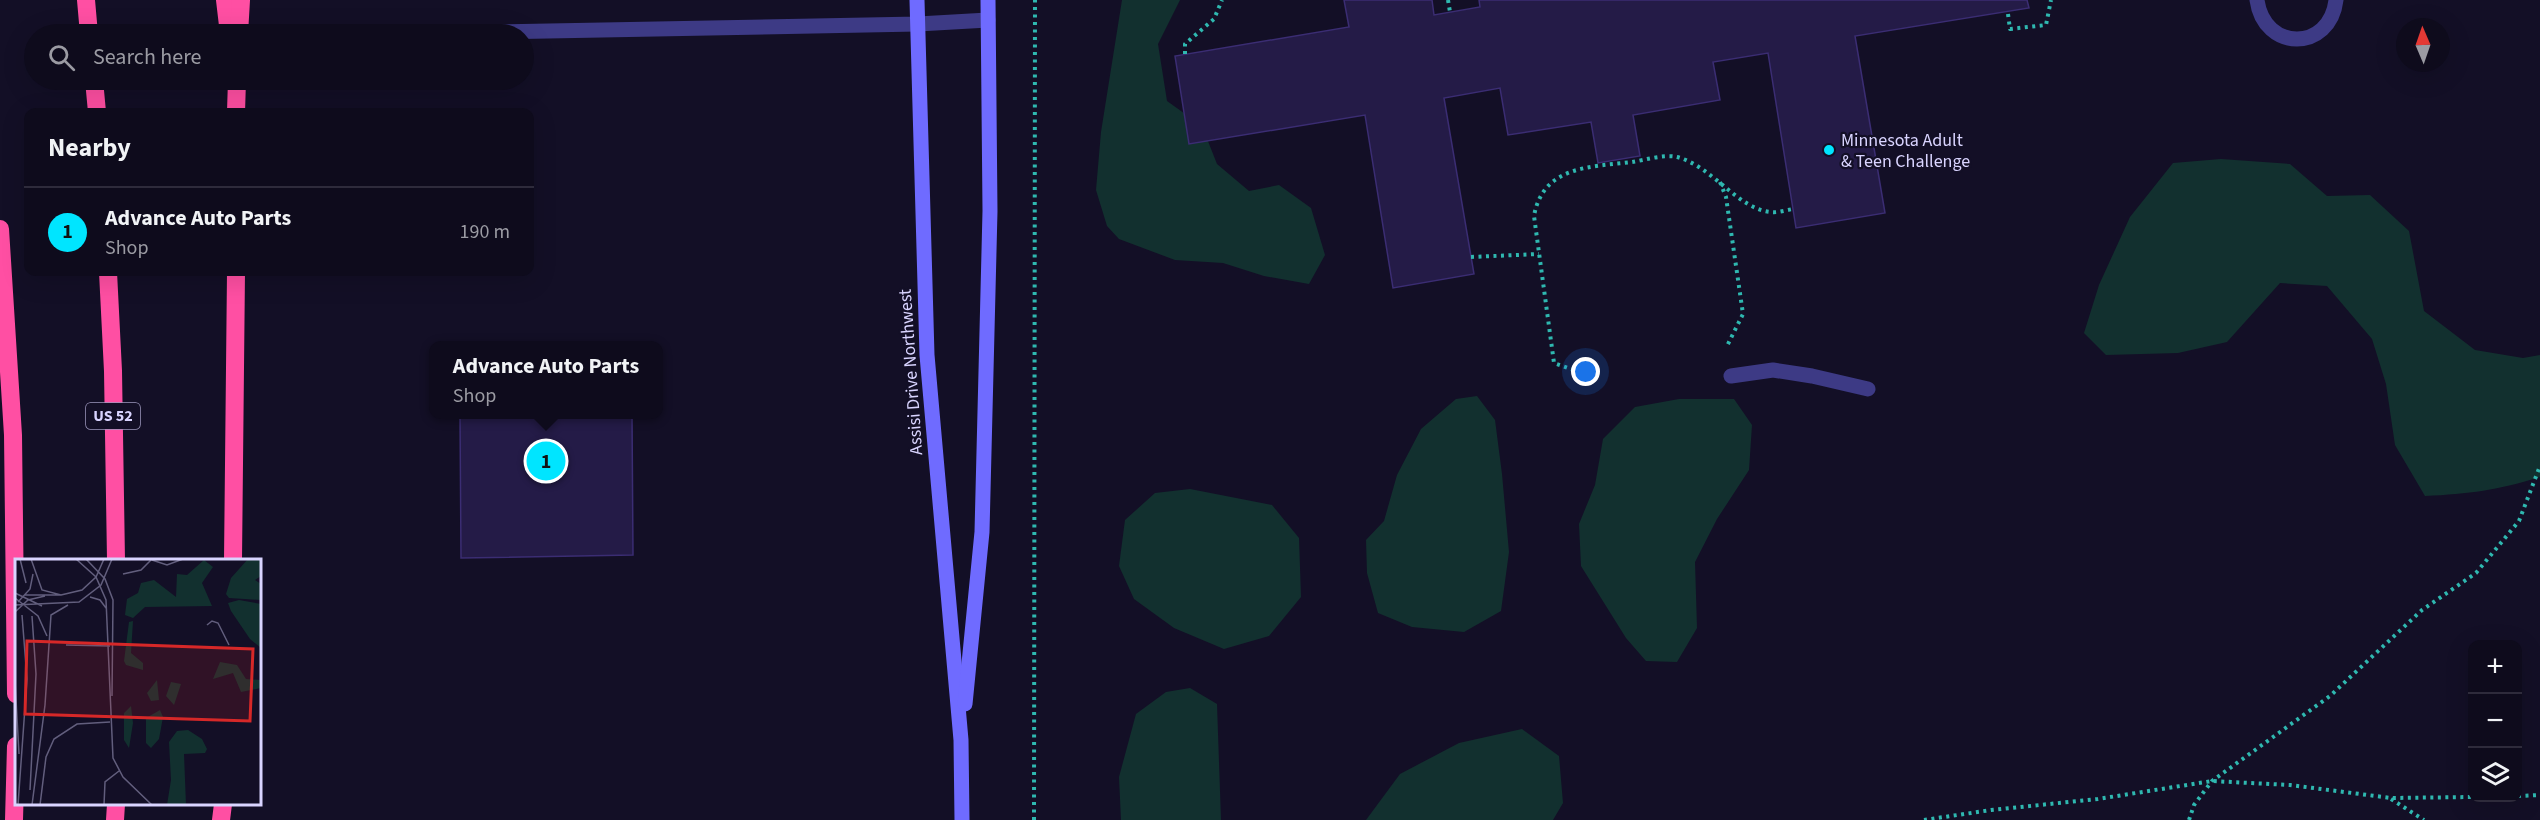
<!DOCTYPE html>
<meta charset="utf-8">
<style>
body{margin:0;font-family:"Source Sans 3",sans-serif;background:#171425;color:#f1f3f6}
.controls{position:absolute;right:18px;bottom:18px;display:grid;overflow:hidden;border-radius:12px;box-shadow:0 6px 24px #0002}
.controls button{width:54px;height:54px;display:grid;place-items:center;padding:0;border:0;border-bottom:2px solid #2e2b3b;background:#0e0b1c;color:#f1f3f6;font:30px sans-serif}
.compass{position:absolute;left:2396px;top:18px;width:54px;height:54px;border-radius:50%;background:#0e0b1c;box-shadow:0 6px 24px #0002;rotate:358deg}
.you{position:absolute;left:1586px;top:372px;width:21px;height:21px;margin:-15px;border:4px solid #fff;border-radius:50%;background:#1a73e8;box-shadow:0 0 0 9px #1a73e833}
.badge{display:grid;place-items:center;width:39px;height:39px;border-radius:50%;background:#00e5ff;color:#111;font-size:20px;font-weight:700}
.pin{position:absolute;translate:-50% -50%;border:3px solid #fff;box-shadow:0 2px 6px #0006}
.popup{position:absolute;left:429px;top:341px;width:234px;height:78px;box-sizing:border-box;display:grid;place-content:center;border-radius:12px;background:#0e0b1c;filter:drop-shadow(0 2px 4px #0005);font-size:20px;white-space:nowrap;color:#9b9ba3}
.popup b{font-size:22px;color:#f1f3f6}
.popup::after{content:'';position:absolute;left:50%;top:100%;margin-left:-12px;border:12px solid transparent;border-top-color:#0e0b1c}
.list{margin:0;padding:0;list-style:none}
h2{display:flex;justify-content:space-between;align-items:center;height:78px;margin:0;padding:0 24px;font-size:26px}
h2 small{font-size:20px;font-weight:400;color:#9b9ba3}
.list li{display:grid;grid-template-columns:39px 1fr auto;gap:18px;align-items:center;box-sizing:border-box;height:90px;padding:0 24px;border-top:2px solid #2e2b3b}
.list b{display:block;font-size:22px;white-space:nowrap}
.list p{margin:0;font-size:20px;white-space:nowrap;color:#9b9ba3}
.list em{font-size:20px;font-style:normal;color:#9b9ba3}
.icon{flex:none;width:33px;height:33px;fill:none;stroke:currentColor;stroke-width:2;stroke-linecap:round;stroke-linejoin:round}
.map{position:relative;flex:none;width:2540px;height:820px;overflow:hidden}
.search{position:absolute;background:#0e0b1c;box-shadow:0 6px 24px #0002;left:24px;top:24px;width:510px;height:66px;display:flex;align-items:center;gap:15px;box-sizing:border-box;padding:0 21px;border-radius:33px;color:#9b9ba3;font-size:22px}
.panel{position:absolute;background:#0e0b1c;box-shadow:0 6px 24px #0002;left:24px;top:108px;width:510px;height:168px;border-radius:12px}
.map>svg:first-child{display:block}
.green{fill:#12302f}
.building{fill:#241b47;stroke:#3b2d73;stroke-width:1.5}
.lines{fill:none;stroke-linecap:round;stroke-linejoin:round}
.path{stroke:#2fb8b0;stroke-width:4;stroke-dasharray:3 4.5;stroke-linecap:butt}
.lane{stroke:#3d3a85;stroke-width:15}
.street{stroke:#3d3a85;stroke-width:15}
.secondary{stroke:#6f6bff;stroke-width:15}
.highway{stroke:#ff4fa3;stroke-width:18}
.poi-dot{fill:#00e5ff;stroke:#130f26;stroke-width:2}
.labels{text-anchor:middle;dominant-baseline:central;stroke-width:4.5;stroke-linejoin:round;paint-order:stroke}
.shield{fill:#130f26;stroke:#9e99be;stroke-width:1.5}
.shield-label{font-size:16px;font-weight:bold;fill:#d9d4ff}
.poi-label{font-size:18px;fill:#d9d4ff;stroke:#130f26;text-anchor:start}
.street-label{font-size:18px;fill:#d9d4ff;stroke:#130f26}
.inset-road{fill:none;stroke:#625e7d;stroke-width:1.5}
.view{fill:#d62828;fill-opacity:0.15;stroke:#d62828;stroke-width:3}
.inset-edge{fill:none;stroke:#d9d4ff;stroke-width:3}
</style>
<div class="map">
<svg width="2540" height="820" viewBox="0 0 2540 820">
<rect width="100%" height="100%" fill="#130f26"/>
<g class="green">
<path d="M1122 0H1180L1158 44 1167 101 1202 126 1217 164 1249 191 1279 185 1311 208 1325 255 1309 284 1264 276 1223 263 1175 260 1119 239 1107 226 1096 190 1101 132Z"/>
<path d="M2221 159 2290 164 2327 196 2370 195 2409 231 2424 311 2475 350 2523 358 2540 355V477C2498 490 2469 494 2425 496L2395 445 2386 384 2372 339 2327 286 2280 283 2227 342 2178 353 2106 355 2084 333 2099 285 2130 217 2173 163Z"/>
<path d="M1477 396 1495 420 1502 474 1509 552 1501 611 1464 632 1412 627 1378 613 1367 573 1366 540 1384 521 1397 475 1421 429 1456 399Z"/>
<path d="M1679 399H1734L1752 425 1749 470 1717 519 1695 562 1697 628 1677 662 1646 661 1626 638 1581 566 1579 524 1595 485 1603 439 1635 407Z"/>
<path d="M1190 489 1272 505 1299 538 1301 597 1269 636 1224 649 1174 628 1134 599 1119 566 1125 520 1155 493Z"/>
<path d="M1190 688 1217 704 1221 820H1121L1119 777 1136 714 1166 692Z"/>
<path d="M1522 729 1559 756 1563 803 1553 820H1366L1400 774 1459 743Z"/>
</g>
<g class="building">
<path d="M1344 0H1432L1434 15 1480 7 1479 0H2027L2029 8 1855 36 1885 213 1796 228 1768 53 1713 62 1720 100 1633 115 1640 156 1598 163 1591 122 1508 135 1500 88 1444 98 1474 274 1393 288 1365 115 1189 144 1175 56 1349 27Z"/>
<path d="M460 414H632L633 555 461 558Z"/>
</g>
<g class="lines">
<g class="path">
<path d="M1448 0 1450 12"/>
<path d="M2008 14 2010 29 2046 25 2051 0"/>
<path d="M1185 54V44L1214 19 1222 0"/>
<path d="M1720 182 1726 197 1743 314 1727 346"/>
<path d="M1471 257 1539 254"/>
<path d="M1574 370 1554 363 1534 216C1543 166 1589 167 1632 162 1645 160 1664 154 1677 157 1712 166 1739 210 1771 212 1778 213 1786 210 1793 209"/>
<path d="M2518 796 2540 795"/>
<path d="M2391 799 2424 820"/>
<path d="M1034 820 1035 0"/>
<path d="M1924 820 1991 810 2098 799 2212 781 2290 785 2391 798 2472 797"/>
<path d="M2189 820 2194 805 2212 781 2330 696 2422 610 2476 573 2519 521 2540 466"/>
</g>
<g class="lane">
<path d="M2257 0C2264 52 2330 52 2336 0"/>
<path d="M440 33 918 24 988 20"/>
</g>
<path class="street" d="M1731 376 1773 370 1812 376 1868 389"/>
<g class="secondary">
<path d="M917 0 927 355 961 740 962 820"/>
<path d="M965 704 982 532 990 211 988 0"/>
</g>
<g class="highway">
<path d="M86 0 89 34"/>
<path d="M225 0 229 34"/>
<path d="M239 34 241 0"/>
<path d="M94 80 97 112"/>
<path d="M236 112 237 80"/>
<path d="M0 229 13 435 16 694"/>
<path d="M108 272 113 371 116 560"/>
<path d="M233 560 236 272"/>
<path d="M14 820 16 746"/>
<path d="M115 820 116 804"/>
<path d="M221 820 223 804"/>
</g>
</g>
<circle class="poi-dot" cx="1829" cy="150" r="6"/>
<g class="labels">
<rect class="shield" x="86" y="403" width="54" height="26" rx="4.5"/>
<g class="shield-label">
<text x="113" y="416">US 52</text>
</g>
<g class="poi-label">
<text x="1841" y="140">Minnesota Adult<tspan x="1841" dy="21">&amp; Teen Challenge</tspan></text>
</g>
<g class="street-label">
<text transform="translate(911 372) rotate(-94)">Assisi Drive Northwest</text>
</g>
</g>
<g transform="translate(15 559)">
<rect width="246" height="246" fill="#130f26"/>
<path d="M246 0V17L240 21 246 25V41L214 39 211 35 216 19 233 0ZM189 1 198 8 187 24 197 47 130 48 118 59 110 56 112 40 123 34 126 24 139 21 161 38 162 15 172 16ZM224 41 246 45V89L235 80 216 52 213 44ZM118 62 116 94 128 104V111L111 106 109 102 114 63ZM205 103 222 106 231 120 246 121V129L226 133 218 114 198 120ZM142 121 144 141 136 142 132 134ZM156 123 166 125 159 146 151 137ZM116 147 118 164 114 189 109 181V154ZM145 151 148 158 144 180 136 189 131 184V159ZM173 171 187 180 192 190 190 194 169 195 171 246H152L156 221 154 183 162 172Z" fill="#12302f"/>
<path class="inset-road" d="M5 0 11 24M16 0 27 31 46 36M61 0 81 18 91 41 98 199 108 218 137 246M71 0 90 20 98 41 97 137M137 1 152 6 168 0M108 15 126 11 137 0M0 34 27 47M9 36H46L67 31 81 18 89 0M75 38 85 41 91 49M0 39 23 57 32 77M3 43 15 30 18 15M0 46 64 43 86 26 97 0M0 53 13 41 30 37M192 66 197 62 203 64 214 86M51 86 95 87M0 122 4 195M15 231 21 115 17 57M3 246 12 120 7 56M17 246 30 146 36 56 53 46M25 246 31 198 39 180 62 165 95 163M89 246 90 223 104 212"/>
<path class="view" d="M12 82 238 90 235 162 10 155Z"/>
<rect width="246" height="246" class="inset-edge"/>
</g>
</svg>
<div class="controls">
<button>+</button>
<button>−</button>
<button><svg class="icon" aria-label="layers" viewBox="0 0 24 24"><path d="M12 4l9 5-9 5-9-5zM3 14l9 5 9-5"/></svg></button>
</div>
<svg class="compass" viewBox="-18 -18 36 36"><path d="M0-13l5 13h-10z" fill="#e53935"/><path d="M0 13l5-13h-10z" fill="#9b9ba3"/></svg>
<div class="you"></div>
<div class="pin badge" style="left:546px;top:461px">1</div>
<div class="popup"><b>Advance Auto Parts</b>Shop</div>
<div class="search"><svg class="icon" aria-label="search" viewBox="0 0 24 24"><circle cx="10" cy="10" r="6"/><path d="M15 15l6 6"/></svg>Search here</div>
<section class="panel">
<h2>Nearby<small></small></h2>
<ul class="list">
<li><span class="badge">1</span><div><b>Advance Auto Parts</b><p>Shop</p></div><em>190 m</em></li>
</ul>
</section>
</div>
